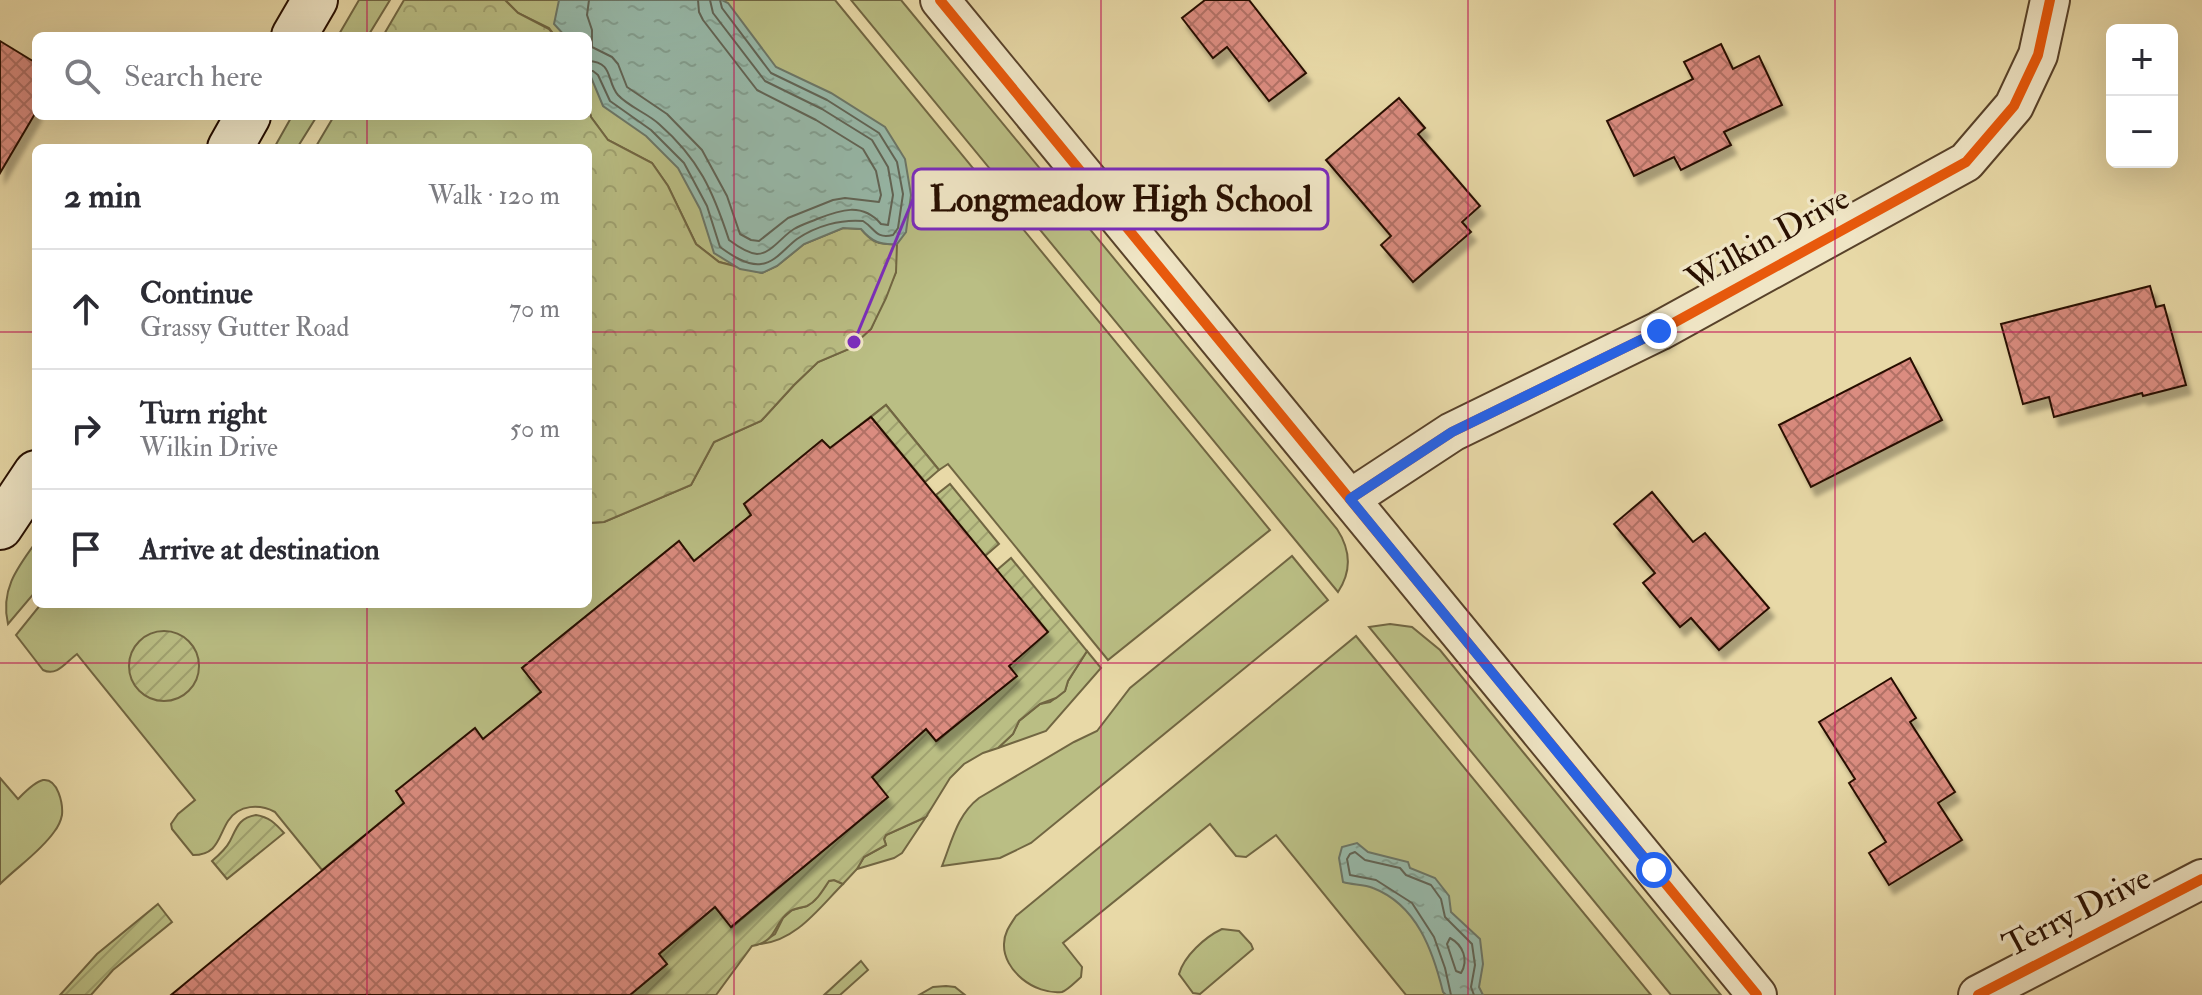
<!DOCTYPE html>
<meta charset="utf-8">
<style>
body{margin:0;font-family:"IM FELL Double Pica",serif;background:#f2f2f3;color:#2b2b33}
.controls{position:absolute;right:24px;top:24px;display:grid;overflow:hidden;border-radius:12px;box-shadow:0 8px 32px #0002}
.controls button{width:72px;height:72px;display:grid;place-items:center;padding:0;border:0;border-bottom:2px solid #e1e1e2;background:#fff;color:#2b2b33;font:40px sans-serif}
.stop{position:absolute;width:24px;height:24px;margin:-18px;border:6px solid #2563eb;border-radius:50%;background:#fff}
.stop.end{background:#2563eb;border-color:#fff;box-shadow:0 2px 8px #0008}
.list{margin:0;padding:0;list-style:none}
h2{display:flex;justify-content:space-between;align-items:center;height:104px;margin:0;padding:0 32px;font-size:34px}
h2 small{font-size:26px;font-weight:400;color:#7c7c81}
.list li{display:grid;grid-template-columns:52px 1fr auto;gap:24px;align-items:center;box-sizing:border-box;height:120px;padding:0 32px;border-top:2px solid #e1e1e2}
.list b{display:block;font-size:30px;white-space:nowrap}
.list p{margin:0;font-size:26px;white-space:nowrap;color:#7c7c81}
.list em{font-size:26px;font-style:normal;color:#7c7c81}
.icon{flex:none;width:44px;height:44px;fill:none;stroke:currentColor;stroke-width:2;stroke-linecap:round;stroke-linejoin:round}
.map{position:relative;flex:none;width:2202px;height:995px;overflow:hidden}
.search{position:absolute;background:#fff;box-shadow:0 8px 32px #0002;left:32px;top:32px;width:560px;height:88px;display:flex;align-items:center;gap:20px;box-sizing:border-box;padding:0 28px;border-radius:12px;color:#7c7c81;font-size:30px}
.panel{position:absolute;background:#fff;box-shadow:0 8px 32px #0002;left:32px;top:144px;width:560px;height:464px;border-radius:12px}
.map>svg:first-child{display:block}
.grass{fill:#babe84;stroke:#716642;stroke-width:2}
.forest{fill:url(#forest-crowns);stroke:#716642;stroke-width:2}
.garden{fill:url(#garden-furrows);stroke:#716642;stroke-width:2}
.water{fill:url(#water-ripples);stroke:#6b7667;stroke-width:2}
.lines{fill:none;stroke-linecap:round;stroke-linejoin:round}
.shore{stroke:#606456;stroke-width:2}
.building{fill:url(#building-cross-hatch);stroke:#280f00;stroke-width:2;filter:url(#shadow)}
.street-casing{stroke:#58422a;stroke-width:42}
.secondary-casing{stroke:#280f00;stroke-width:48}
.street{stroke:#f0e6c6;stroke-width:38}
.secondary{stroke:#f0e6c6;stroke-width:44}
.cycleway-casing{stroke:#f0e6c6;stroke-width:15}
.cycleway{stroke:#e8590c;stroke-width:10}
.route{stroke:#2563eb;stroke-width:10}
.grid{fill:none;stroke:#c2185b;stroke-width:2;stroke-opacity:0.55}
.labels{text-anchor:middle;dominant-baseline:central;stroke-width:7;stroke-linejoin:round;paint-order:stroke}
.street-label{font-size:34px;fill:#280f00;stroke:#f0e6c6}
.leader{fill:none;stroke:#7b2cbf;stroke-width:3}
.callout-dot{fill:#7b2cbf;stroke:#f0e6c6;stroke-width:3}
.callout{fill:#f0e6c6;stroke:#7b2cbf;stroke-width:3}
.callout-label{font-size:36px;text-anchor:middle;font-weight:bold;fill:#280f00}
</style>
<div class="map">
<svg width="2202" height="995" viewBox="0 0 2202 995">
<defs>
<pattern id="forest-crowns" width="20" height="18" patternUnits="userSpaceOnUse" patternTransform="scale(2)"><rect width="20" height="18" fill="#babe84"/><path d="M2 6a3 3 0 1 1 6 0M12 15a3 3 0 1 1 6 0" fill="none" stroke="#a0a270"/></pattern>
<pattern id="garden-furrows" width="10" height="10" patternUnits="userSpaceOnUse" patternTransform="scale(2)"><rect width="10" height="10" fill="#babe84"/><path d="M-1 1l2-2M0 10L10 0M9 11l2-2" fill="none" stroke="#a0a270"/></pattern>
<pattern id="water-ripples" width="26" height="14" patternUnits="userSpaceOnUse" patternTransform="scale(2)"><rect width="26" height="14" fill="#97baab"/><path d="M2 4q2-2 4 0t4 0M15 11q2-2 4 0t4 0" fill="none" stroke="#829f91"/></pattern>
<pattern id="building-cross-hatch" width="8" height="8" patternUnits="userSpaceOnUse" patternTransform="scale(2)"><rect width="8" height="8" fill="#db8c80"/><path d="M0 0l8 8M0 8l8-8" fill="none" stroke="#b27166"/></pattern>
<filter id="shadow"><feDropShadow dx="5" dy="9" stdDeviation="2" flood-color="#0004"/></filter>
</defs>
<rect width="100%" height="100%" fill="#e8d9a7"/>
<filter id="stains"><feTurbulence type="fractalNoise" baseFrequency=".0025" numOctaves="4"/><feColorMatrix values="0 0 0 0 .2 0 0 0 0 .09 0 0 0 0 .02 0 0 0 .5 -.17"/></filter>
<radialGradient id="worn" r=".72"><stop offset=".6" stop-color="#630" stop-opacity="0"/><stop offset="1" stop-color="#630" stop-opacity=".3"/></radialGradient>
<g class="grass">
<path d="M359 0H390L368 36H338Z"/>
<path d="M505 0H835L1270 530 1108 660 948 464 939 470 886 405 830 448 822 440 744 504 751 515 694 561 679 541 522 668 541 692 483 739 396 791 404 803 322 870 275 812C260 804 239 804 228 821 218 837 218 855 193 855L172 829 171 824 178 814 195 800 77 654C66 662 57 677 43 670L16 635 41 604H588V523L604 522 691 485 714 442 761 421 794 385 818 362 849 349 871 329 896 272 881 245 868 238 861 229 762 273 719 262 696 244 668 186 652 163 608 140 591 117 588 106V36H555L549 28 518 13Z"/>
<path d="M851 0H901L1337 529C1350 549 1352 571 1338 592Z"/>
<path d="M292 116H317L297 148H274Z"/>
<path d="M36 542V591L8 624C0 590 17 568 36 542Z"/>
<path d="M1292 556 1328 600 1031 843 1000 858 942 866C952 841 957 815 979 798L1074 742 1097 731 1130 688Z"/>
<path d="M1390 624 1412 627 1440 650 1721 995H1671L1369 627Z"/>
<path d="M1356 636 1651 995H1406L1276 835 1246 857 1236 856 1210 824 1063 943 1082 967 1081 977C1075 982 1069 989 1062 992 1034 995 1003 970 1004 944 1004 933 1010 925 1016 916Z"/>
<path d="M1087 651 1101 668 1046 731 998 748 1013 734 1019 721 1040 704 1050 702 1065 691 1068 681Z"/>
<path d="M0 778 18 799C24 793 34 782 43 780 58 778 63 804 62 815 61 820 58 827 54 832 40 852 17 867 0 884Z"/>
<path d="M926 817 902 853 894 858 857 869 864 857 886 845 884 839 886 835Z"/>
<path d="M834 880 843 884C819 908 796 941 760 944L775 934 783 918 792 910 807 906 815 900 829 881Z"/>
<path d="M1222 929 1239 931 1251 944 1253 949 1200 994 1193 993 1179 974C1184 956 1205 937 1222 929Z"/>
<path d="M946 986 955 987 965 995H919L933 987Z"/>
</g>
<g class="forest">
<path d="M404 0H505L518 13 549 29 555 36H383Z"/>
<path d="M588 106 591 117 608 140 652 163 668 186 696 244 719 262 762 273 777 266 804 244 843 228 861 229C872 243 880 245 897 244L896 272 886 298 871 329 849 349 818 362 794 385 761 421 714 442 691 485 604 522 588 523V148H315L334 116H588Z"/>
</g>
<g class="garden">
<path d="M886 405 939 470 925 482 871 417Z"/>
<path d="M950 484 999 544 985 556 936 495Z"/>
<path d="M1011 558 1087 651 1068 681 1065 691 1056 698 1040 704 1019 721 1013 734 998 748 983 753 964 764 950 778 926 817 886 835 884 839 886 845 864 857 857 869 843 884 834 880 829 881C823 890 817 901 807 906 801 908 794 908 789 912 773 923 778 942 752 946L716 995H630L667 964 659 954 715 907 732 927 887 797 872 777 926 729 937 741 1016 676 1009 666 997 570Z"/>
<circle cx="164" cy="666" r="35"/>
<path d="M256 815C269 817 275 823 284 833L227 879 212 861C219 855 226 849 230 841 237 827 239 818 256 815Z"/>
<path d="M158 904 172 922 113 970 91 995H60L97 954Z"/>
<path d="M861 961 868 970 840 995H824Z"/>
</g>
<g class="water">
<path d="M559 0H722L728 3 776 67 831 93 885 127 905 159 911 195 906 232 897 244C880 245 872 242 861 229L843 228 804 244 777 266 762 273 740 269 714 253 700 209 678 168 646 136 603 106 588 70V36H565L554 24Z"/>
<path d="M1357 843 1368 852 1408 862 1410 868 1435 878 1449 896 1451 912 1480 939 1483 964 1479 987 1483 995H1446L1443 992C1433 951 1417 905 1373 888 1364 884 1352 885 1343 882L1339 858 1342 847Z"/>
</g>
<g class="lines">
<g class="shore">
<path d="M589 0 587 15 592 30V47L612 57 618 64 627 87 667 114 702 150 727 196 740 234 751 240 759 241 788 218 833 200 845 198 879 202 881 195 876 171 863 149 816 120 757 90 703 20 699 12 698 0"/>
<path d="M588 61C614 62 606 81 618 95 629 107 647 113 659 124 699 159 713 191 729 240 737 246 747 253 757 254 771 254 782 236 794 229 801 225 810 222 817 219 840 210 862 202 881 224L888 225 893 195 888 167 872 140 822 109 765 81 713 13 710 0"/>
<path d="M588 71H593L598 75 610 101 651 130 684 163 707 206 720 247C731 255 747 266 761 264 775 263 786 247 797 239 816 226 841 219 863 221 876 229 875 239 893 235L898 228 903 194 897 162 879 133 827 100 771 73 722 8 720 0"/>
<path d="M1450 938C1463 945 1469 960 1461 973L1456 971 1447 944Z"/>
<path d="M1451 995 1445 968 1434 937 1412 903 1376 880 1350 875 1347 859 1350 854 1355 852 1365 860 1400 868 1406 875 1431 885 1441 899 1445 917 1472 944 1475 965 1471 987 1474 995"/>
</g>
</g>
<g class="building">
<path d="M1205 0H1249L1306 73 1269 101 1227 47 1213 58 1182 18Z"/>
<path d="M0 41 36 63V112L0 173Z"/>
<path d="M1721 44 1733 69 1759 56 1782 105 1724 132 1731 145 1681 170 1674 157 1634 176 1607 121 1693 79 1684 62Z"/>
<path d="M1399 98 1425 128 1418 134 1480 206 1462 222 1471 232 1413 282 1381 245 1391 236 1326 160Z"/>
<path d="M2150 286 2156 307 2164 305 2186 385 2143 396 2142 393 2054 417 2049 397 2023 404 2001 324Z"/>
<path d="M1910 358 1942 420 1811 487 1779 425Z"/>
<path d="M871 417 1048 632 1009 666 1017 676 936 741 926 729 872 777 888 797 731 927 715 907 659 954 667 964 630 995H171L404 803 396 791 475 728 483 739 541 692 522 668 679 541 694 561 751 515 744 504 822 440 830 448Z"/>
<path d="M1652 492 1693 542 1705 533 1769 608 1719 650 1691 618 1680 627 1643 583 1655 573 1614 524Z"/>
<path d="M1891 678 1916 718 1910 722 1955 792 1938 803 1962 840 1889 885 1869 853 1886 842 1849 783 1855 779 1819 722Z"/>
</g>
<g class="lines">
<g class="street-casing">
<g id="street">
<path d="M940 0 1757 995"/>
<path d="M1350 499 1452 432 1659 331 1966 162 2014 106 2038 55 2050 0"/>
<path d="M1978 995 2202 879"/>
</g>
</g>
<g class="secondary-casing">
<g id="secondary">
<path d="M294 36 315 0"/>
<path d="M230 148 248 116"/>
<path d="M0 527 36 473"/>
</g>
</g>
<use href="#street" class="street"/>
<use href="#secondary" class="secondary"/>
<g class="cycleway-casing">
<g id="cycleway">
<path d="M940 0 1757 995"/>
<path d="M1350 499 1452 432 1659 331 1966 162 2014 106 2038 55 2050 0"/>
<path d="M1978 995 2202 879"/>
</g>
</g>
<use href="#cycleway" class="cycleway"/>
</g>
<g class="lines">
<path class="route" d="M1654 870 1350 499 1452 432 1659 331"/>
</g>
<path class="grid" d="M367 0V36M734 0V995M1101 0V995M1468 0V995M1835 0V995M367 116V148M0 332H36M588 332H2202M367 604V995M0 663H2202"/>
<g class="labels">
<g class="street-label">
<text transform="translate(1768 239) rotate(-29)">Wilkin Drive</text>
<text transform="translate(2077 912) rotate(-27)">Terry Drive</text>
</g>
</g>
<path class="leader" d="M854 342L913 199"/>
<circle class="callout-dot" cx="854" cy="342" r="8"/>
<rect class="callout" x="913" y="169" width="415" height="60" rx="8"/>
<g class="callout-label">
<text x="1121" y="211">Longmeadow High School</text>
</g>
<rect width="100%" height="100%" filter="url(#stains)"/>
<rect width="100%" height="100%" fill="url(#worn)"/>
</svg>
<div class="controls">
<button>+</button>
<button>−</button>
</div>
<div class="stop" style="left:1654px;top:870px"></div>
<div class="stop end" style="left:1659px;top:331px"></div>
<div class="search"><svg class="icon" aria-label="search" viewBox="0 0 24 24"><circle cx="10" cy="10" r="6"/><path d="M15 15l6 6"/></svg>Search here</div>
<section class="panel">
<h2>2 min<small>Walk · 120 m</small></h2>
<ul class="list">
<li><svg class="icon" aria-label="ahead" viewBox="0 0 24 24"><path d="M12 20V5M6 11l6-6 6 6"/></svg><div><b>Continue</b><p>Grassy Gutter Road</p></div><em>70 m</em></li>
<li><svg class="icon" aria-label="right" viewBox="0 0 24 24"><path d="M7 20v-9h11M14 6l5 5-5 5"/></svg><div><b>Turn right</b><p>Wilkin Drive</p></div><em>50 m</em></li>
<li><svg class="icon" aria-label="arrive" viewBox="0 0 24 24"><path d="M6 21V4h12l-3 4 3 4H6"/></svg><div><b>Arrive at destination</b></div></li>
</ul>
</section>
</div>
